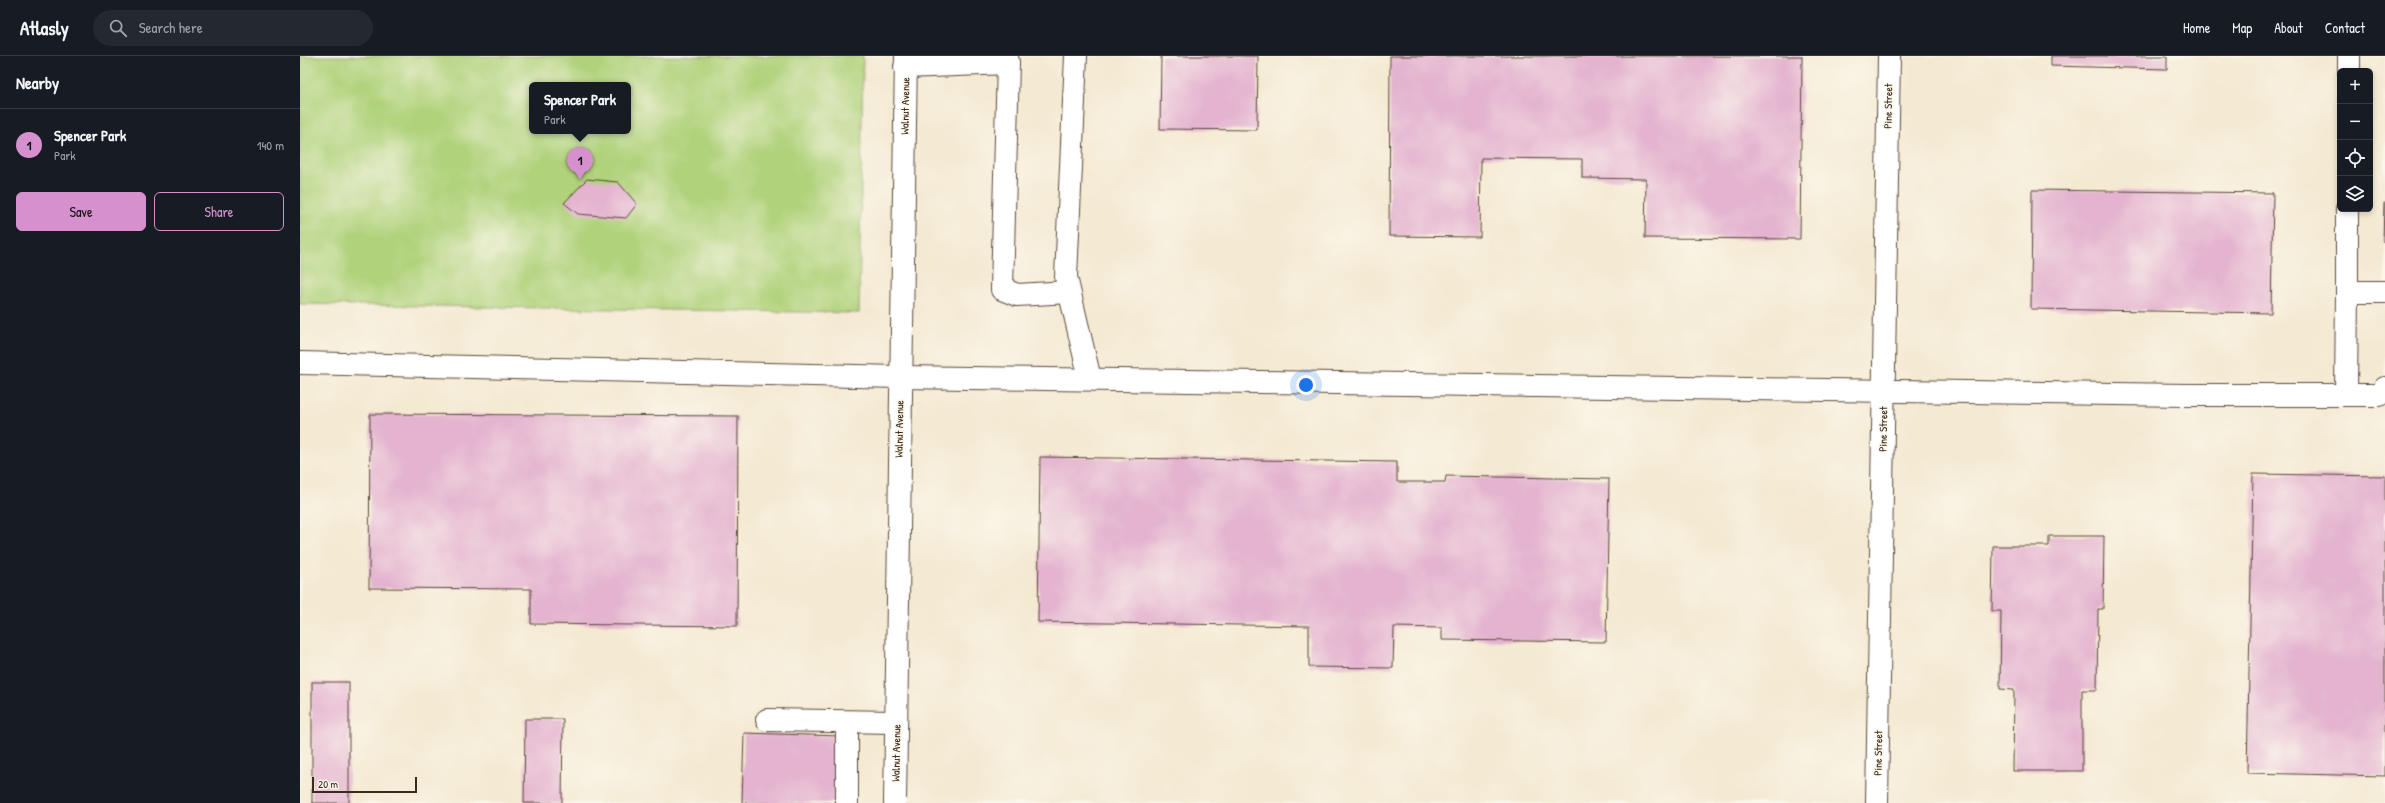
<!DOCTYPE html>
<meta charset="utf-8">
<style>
body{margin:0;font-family:"Patrick Hand",sans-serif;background:#242831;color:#f1f3f6}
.controls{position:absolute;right:12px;top:12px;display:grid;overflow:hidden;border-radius:6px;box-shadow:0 2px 6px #0003}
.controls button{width:36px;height:36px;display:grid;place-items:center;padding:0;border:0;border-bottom:1px solid #363941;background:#171b24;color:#f1f3f6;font:20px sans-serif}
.scale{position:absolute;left:12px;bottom:10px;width:105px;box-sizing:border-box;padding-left:4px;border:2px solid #3b2a1e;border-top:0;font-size:11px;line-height:14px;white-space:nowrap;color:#3b2a1e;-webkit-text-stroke:3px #fbf7ec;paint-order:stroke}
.you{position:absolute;left:1006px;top:329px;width:14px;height:14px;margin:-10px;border:3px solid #fff;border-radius:50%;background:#1a73e8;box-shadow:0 0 0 6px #1a73e833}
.badge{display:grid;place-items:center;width:26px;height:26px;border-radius:50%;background:#d690ce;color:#111;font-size:13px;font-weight:700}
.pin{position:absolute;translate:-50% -33px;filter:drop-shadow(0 1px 2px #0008)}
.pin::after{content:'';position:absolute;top:21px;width:14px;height:12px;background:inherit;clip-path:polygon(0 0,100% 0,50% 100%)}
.popup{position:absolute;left:229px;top:26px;width:102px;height:52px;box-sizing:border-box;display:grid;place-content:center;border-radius:6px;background:#171b24;filter:drop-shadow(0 1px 3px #0005);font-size:13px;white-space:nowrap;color:#9ea1a6}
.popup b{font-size:15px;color:#f1f3f6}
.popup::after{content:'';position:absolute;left:50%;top:100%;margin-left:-8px;border:8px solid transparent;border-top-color:#171b24}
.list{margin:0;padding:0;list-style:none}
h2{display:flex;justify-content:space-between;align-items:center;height:52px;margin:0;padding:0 16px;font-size:17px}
h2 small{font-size:13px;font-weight:400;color:#9ea1a6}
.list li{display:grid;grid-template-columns:26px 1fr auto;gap:12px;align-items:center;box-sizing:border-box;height:72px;padding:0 16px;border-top:1px solid #363941}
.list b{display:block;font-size:15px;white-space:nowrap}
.list p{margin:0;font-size:13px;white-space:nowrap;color:#9ea1a6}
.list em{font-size:13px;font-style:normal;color:#9ea1a6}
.actions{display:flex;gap:8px;padding:12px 16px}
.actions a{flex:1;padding:9px 0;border:1px solid #d690ce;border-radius:6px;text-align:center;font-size:14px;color:#d690ce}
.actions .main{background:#d690ce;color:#111}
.icon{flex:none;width:22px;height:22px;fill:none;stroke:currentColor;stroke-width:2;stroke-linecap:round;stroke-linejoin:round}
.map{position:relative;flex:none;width:2085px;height:747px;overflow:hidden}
header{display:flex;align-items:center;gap:24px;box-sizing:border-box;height:56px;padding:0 20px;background:#171b24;border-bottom:1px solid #363941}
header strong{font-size:19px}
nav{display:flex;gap:22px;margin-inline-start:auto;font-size:14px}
.search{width:280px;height:36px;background:#242831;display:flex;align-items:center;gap:10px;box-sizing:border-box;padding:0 14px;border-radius:22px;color:#9ea1a6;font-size:15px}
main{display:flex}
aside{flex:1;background:#171b24}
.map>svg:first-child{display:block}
.green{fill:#b0d27a;stroke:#767e4c;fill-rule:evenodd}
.building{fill:#e4b3cf}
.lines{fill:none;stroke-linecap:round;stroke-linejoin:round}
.minor-casing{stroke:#574739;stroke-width:24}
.minor{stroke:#fff;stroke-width:22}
.labels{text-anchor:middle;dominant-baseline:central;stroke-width:3;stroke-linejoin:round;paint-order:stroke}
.street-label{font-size:11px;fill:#3b2a1e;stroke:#fbf7ec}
</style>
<header>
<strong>Atlasly</strong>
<div class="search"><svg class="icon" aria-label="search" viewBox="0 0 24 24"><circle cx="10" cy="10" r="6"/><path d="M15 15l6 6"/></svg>Search here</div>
<nav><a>Home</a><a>Map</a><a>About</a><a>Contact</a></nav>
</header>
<main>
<aside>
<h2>Nearby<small></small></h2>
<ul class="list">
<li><span class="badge">1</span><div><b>Spencer Park</b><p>Park</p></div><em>140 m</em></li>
</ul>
<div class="actions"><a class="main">Save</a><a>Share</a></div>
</aside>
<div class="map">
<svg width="2085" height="747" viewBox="0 0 2085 747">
<rect width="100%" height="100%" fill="#fbf7ec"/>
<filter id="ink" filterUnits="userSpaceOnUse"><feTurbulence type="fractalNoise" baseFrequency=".025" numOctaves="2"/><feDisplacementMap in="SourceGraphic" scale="8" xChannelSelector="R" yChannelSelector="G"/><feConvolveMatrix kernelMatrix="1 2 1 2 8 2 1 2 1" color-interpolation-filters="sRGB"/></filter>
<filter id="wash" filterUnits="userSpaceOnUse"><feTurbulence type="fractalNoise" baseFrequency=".012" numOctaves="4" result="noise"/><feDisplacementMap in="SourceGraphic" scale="16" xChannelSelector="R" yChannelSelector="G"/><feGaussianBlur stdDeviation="0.9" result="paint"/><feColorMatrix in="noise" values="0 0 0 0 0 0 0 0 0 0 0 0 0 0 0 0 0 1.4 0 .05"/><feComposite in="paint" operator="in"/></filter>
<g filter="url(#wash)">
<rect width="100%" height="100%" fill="#f4e9d1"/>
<path class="green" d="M0 0H563L559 257 0 248ZM232 29H328V75H232Z"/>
<g id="blocks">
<g class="building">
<path d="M861 0H958L957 74 860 73Z"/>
<path d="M1090 0H1502L1500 183 1345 182 1346 123 1282 122V103L1181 102 1180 181 1089 180Z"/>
<path d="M1751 0H1867V13L1751 10Z"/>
<path d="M287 123 318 126 337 148 326 162 278 158 264 147Z"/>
<path d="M1732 134 1973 137 1971 257 1731 253Z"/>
<path d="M2084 147H2085V186H2083Z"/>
<path d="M70 358 438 360 437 570 231 568V533L69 532Z"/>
<path d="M740 401 1097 406V426H1145L1146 420 1309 423 1306 586 1142 584V572L1094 571 1093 612 1009 611V570L738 566Z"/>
<path d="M1953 418 2085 420V720L1947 717Z"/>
<path d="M1749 480H1804L1803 553H1798L1797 634H1782V715H1713L1714 634 1700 633 1701 555H1692L1693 490H1749Z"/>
<rect x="12" y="626" width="37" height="121"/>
<path d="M225 663H263L262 747H224Z"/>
<path d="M444 677 541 680 539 747H442Z"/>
</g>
</g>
</g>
<g filter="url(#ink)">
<use href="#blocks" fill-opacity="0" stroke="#574739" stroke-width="1"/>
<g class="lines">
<g class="minor-casing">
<g id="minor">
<path d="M776 0 766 221 790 323"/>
<path d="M708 7 702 233 717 239 769 236"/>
<path d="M605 11 708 7 707 0"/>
<path d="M2049 15V0"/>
<path d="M2047 236V153"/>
<path d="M0 307 600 321 1886 339H2079L2085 332"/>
<path d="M2046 338 2047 236H2085"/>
<path d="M467 664 596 666"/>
<path d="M547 666V747"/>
<path d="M595 747 606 0"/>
<path d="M1577 747 1589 0"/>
</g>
</g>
<use href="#minor" class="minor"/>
</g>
</g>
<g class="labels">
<g class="street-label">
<text transform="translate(605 50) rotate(-89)">Walnut Avenue</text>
<text transform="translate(1588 50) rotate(-89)">Pine Street</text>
<text transform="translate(599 373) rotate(-89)">Walnut Avenue</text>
<text transform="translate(1583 373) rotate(-89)">Pine Street</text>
<text transform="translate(596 697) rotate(-89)">Walnut Avenue</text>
<text transform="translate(1578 697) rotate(-89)">Pine Street</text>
</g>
</g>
</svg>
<div class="controls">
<button>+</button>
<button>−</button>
<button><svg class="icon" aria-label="locate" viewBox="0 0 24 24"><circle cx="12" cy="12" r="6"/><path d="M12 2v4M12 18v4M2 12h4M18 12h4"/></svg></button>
<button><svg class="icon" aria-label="layers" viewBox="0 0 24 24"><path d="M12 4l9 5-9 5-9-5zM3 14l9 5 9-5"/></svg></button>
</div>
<div class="scale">20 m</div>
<div class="you"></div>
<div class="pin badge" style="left:280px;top:124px">1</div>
<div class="popup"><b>Spencer Park</b>Park</div>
</div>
</main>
